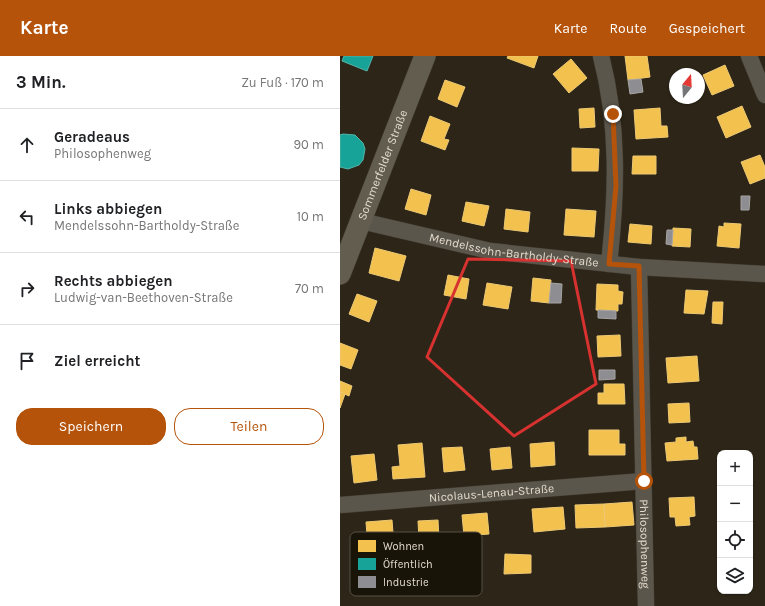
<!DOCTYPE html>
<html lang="de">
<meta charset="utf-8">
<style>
body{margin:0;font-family:Karla,sans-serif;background:#f6f6f6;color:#202124}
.controls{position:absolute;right:12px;bottom:12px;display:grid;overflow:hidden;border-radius:8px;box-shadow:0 1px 3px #0004}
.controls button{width:36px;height:36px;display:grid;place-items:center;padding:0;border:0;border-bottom:1px solid #e0e0e0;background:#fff;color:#202124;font:20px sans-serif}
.compass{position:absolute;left:329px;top:12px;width:36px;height:36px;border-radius:50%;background:#fff;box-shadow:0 1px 3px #0004;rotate:18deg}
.stop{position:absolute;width:12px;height:12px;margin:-9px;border:3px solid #b45309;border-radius:50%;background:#fff}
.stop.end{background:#b45309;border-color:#fff;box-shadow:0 1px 4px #0008}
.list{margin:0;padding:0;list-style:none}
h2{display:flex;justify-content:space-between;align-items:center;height:52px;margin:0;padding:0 16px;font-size:17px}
h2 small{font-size:13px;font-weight:400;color:#757577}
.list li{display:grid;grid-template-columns:26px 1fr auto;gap:12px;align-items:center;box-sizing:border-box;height:72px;padding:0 16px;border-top:1px solid #e0e0e0}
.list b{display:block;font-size:15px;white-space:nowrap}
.list p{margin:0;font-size:13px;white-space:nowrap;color:#757577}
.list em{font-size:13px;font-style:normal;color:#757577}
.actions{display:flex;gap:8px;padding:12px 16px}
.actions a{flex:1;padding:9px 0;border:1px solid #b45309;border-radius:16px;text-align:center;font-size:14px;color:#b45309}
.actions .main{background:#b45309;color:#fff}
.icon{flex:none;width:22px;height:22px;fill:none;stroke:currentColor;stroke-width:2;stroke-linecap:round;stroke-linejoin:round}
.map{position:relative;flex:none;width:425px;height:550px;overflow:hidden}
header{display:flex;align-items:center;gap:24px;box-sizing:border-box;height:56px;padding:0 20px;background:#b45309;color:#fff}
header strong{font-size:19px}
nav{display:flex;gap:22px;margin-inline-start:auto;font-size:14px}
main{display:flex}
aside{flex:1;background:#fff}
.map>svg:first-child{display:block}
.homes{fill:#f2c14e;stroke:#eec974}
.public{fill:#17a398;stroke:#54b4a8}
.industry{fill:#8d8d92;stroke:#a7a4a3}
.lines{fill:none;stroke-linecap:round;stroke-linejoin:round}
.minor-casing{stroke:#484236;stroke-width:17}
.major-casing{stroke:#484236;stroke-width:22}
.minor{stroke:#5b564c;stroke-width:16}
.major{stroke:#635d4f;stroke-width:21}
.route{stroke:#b45309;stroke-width:5}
.marked{fill:none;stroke:#d73130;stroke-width:3;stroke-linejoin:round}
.labels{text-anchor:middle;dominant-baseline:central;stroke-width:4;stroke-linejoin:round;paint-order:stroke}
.street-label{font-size:12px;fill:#e3dbcc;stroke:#191408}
.key{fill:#191408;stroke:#565043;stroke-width:1}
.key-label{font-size:11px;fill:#e3dbcc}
</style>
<header>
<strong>Karte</strong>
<nav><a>Karte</a><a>Route</a><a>Gespeichert</a></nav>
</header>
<main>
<aside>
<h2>3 Min.<small>Zu Fuß · 170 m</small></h2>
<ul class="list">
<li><svg class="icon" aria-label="ahead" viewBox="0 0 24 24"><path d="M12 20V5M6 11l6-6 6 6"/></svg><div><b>Geradeaus</b><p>Philosophenweg</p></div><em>90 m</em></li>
<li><svg class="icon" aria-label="left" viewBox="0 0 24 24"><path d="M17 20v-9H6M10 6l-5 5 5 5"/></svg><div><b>Links abbiegen</b><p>Mendelssohn-Bartholdy-Straße</p></div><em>10 m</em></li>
<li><svg class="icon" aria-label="right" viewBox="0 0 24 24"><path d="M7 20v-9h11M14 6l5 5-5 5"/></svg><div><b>Rechts abbiegen</b><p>Ludwig-van-Beethoven-Straße</p></div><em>70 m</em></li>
<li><svg class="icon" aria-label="arrive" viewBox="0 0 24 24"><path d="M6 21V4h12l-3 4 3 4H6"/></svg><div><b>Ziel erreicht</b></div></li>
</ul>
<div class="actions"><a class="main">Speichern</a><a>Teilen</a></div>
</aside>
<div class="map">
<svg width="425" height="550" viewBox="0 0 425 550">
<rect width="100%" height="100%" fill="#2d2618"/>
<g class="homes">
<path d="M168 0H198L194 12 167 2Z"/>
<path d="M285 0H307L310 21 288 24Z"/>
<path d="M231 3 247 22 229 37 213 18Z"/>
<path d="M385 9 394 30 372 39 363 19Z"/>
<path d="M105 24 125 31 117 51 98 43Z"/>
<path d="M402 50 411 71 386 82 377 61Z"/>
<path d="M254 52 255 71 240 72 239 53Z"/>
<path d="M320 52 321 70H327L328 81 296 83 294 54Z"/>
<path d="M90 60 110 68 104 83 109 84 105 94 81 85Z"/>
<path d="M232 92 259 93 258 115H232Z"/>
<path d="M420 99 425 111V122L410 128 401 106Z"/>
<path d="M293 100H316V118H292Z"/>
<path d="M71 133 91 139 86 159 65 153Z"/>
<path d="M126 146 149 150 144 170 122 165Z"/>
<path d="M166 153 190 156 188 176 164 173Z"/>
<path d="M226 153 256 155 254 181 224 179Z"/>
<path d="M384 167 401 168 399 192 377 190 379 170 384 171Z"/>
<path d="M290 168 312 170 311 188 288 186Z"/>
<path d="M333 172 351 173 350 191 332 190Z"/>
<path d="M35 192 66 200 59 225 29 217Z"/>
<path d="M108 219 129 223 126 243 104 239Z"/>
<path d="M193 222 211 224 209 247 191 245Z"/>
<path d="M147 227 172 231 168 253 143 249Z"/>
<path d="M257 228 278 229V235L283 236 282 248H278V255L256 254Z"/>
<path d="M346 234 368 235 364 258 344 257Z"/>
<path d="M17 238 37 245 29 266 9 258Z"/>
<path d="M373 246H383L382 268 372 267Z"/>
<path d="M280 279 281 300 258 301 257 280Z"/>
<path d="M0 287 18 294 11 313 0 309Z"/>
<path d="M357 300 359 325 328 327 326 302Z"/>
<path d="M0 325 12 330 9 340 0 336Z"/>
<path d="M264 328H284L285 348H258V337H264Z"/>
<path d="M0 336 5 338 0 352Z"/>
<path d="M349 347 350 366 329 367 328 348Z"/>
<path d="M249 374H279V388H285V399H249Z"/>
<path d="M346 381V386L353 385 354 391H357L358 403 327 405 325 387 336 386V382Z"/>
<path d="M214 386 215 409 191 411 190 388Z"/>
<path d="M82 387 85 421 53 423 52 411 60 410 58 389Z"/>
<path d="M122 391 125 414 104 416 102 392Z"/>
<path d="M170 391 172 412 152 414 150 393Z"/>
<path d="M34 398 37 424 14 427 11 400Z"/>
<path d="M354 441 355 460 349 461 350 469 336 470 335 461H330L329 442Z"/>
<path d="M292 446 294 469 265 471 264 448Z"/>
<path d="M264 448 265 471 236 472 235 449Z"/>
<path d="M223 451 225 473 194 476 192 453Z"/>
<path d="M147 457 149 478 124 480 122 459Z"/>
<path d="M52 464 54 490 28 492 26 466Z"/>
<path d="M98 464 99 483 79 484 78 465Z"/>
<path d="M165 498 191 499V517L164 518Z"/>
</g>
<g class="public">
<path d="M4 0H33L27 15 2 5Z"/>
<path d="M3 78 15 79 23 87 25 93 23 104 19 109 8 113 0 111V79Z"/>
</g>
<g class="industry">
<path d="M301 23 303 36 290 38 288 24Z"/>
<path d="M401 140H410L409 154H401Z"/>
<path d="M327 174H333L332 189 326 188Z"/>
<path d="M211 227 222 228 221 247H209Z"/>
<path d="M258 254 276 255V263L258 262Z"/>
<path d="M259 314H275V323L259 324Z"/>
</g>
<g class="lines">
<g class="minor-casing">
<g id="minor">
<path d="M261 0C279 69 277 137 269 208"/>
<path d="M409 0 425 39"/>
<path id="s1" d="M21 165 150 195 299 211 425 218"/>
<path id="s2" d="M299 211 306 550"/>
<path id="s3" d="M0 449 304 425"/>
</g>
</g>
<g class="major-casing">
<g id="major">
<path id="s4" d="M0 218 85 0"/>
</g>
</g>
<use href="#minor" class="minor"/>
<use href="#major" class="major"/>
</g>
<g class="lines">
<path class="route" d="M273 58 276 130 269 208 299 210 304 425"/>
</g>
<path class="marked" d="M128 203 231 205 256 328 174 380 87 301Z"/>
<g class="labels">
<g class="street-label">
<text stroke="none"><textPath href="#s4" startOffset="117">Sommerfelder Straße</textPath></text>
<text stroke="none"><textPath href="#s1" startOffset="156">Mendelssohn-Bartholdy-Straße</textPath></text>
<text stroke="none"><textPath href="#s3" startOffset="152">Nicolaus-Lenau-Straße</textPath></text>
<text stroke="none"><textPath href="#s2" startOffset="277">Philosophenweg</textPath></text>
</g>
</g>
<rect x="10" y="476" width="132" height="64" rx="6" class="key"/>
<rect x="18" y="484" width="18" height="12" fill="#f2c14e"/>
<rect x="18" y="502" width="18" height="12" fill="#17a398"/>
<rect x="18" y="520" width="18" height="12" fill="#8d8d92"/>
<g class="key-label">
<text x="43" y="494">Wohnen</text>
<text x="43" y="512">Öffentlich</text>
<text x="43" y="530">Industrie</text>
</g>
</svg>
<div class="controls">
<button>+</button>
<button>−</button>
<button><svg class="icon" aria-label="locate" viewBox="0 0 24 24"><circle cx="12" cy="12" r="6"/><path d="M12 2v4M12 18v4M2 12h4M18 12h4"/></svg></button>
<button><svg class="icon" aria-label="layers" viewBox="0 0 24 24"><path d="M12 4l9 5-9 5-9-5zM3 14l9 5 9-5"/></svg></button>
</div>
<svg class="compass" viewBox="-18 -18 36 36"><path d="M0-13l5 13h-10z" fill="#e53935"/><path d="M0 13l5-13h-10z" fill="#757577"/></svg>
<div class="stop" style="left:304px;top:425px"></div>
<div class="stop end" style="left:273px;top:58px"></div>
</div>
</main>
